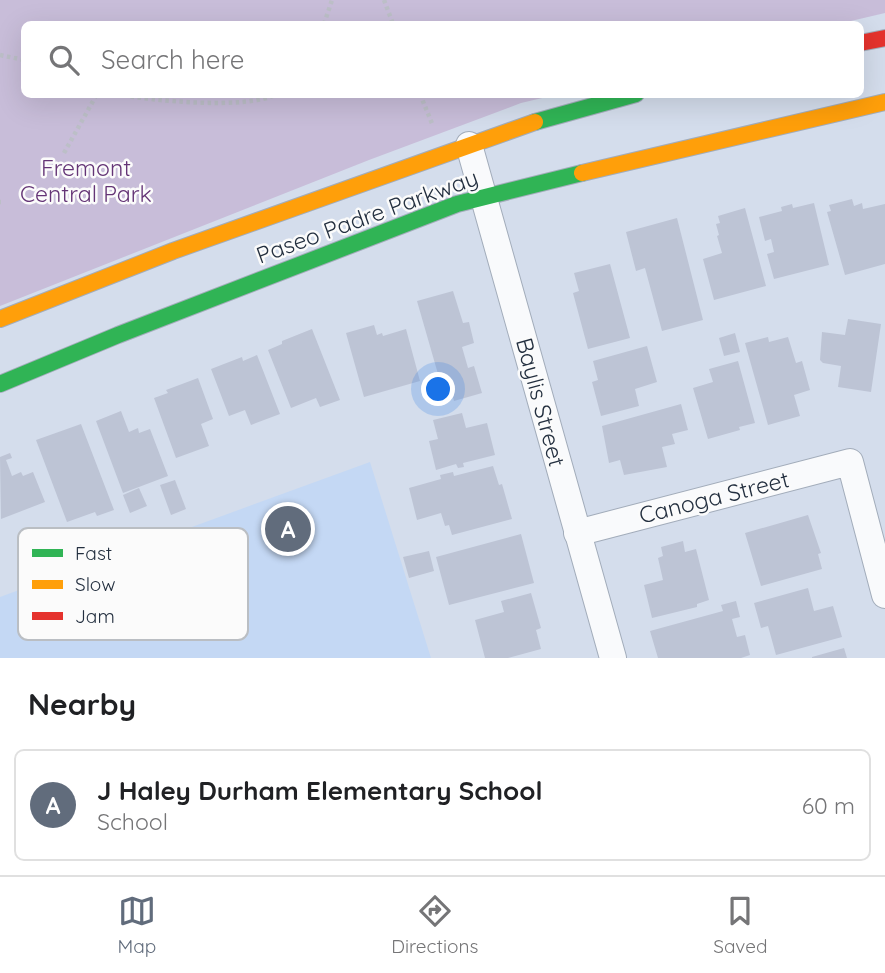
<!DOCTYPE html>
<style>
body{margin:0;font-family:Quicksand,sans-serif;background:#f2f2f2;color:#202124}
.you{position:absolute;left:439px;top:390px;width:24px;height:24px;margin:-18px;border:5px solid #fff;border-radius:50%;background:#1a73e8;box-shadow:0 0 0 10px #1a73e833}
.badge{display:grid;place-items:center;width:46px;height:46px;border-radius:50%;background:#616c7c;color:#fff;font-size:23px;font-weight:700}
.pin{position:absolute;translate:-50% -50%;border:4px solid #fff;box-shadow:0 2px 7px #0006}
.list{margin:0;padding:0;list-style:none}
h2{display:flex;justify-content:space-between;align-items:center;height:91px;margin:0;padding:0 28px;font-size:30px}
h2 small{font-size:23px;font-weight:400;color:#757577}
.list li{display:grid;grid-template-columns:46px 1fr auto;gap:21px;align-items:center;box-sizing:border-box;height:112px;margin:0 14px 14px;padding:0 14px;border:2px solid #e0e0e0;border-radius:10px}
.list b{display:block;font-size:26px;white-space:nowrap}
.list p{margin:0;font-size:23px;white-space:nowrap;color:#757577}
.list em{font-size:23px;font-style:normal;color:#757577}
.icon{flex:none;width:38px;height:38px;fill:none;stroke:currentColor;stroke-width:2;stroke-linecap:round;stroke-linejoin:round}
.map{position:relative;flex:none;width:885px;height:658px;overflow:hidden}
.search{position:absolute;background:#fff;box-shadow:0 7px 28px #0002;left:21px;right:21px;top:21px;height:77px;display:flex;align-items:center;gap:18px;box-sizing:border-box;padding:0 24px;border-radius:10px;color:#757577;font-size:26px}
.sheet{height:217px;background:#fff}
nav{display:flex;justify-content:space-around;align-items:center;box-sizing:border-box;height:98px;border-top:2px solid #e0e0e0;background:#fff;font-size:19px;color:#757577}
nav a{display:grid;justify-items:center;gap:4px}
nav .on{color:#616c7c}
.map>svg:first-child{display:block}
.built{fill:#c4d8f4}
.green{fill:#c8bdd9}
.building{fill:#bdc4d5}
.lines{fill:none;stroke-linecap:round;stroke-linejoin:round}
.street-casing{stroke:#a2acba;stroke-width:28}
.fast-casing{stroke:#a2acba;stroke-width:18}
.slow-casing{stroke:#a2acba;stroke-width:18}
.jam-casing{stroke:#a2acba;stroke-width:18}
.path{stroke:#bcbfc7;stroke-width:4.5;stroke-dasharray:3.5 3.5;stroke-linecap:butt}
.street{stroke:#f9fafc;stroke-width:26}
.fast{stroke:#30b455;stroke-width:16}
.slow{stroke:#ff9f0a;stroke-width:16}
.jam{stroke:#e5322d;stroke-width:16}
.labels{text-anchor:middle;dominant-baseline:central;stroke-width:5;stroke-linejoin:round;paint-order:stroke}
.park-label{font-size:23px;fill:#643476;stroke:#fbfbfb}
.street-label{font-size:23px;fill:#232f3f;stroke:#fbfbfb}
.key{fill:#fbfbfb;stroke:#babec3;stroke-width:2}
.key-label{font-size:19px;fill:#232f3f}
</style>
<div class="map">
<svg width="885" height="658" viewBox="0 0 885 658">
<rect width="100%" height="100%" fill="#d4ddec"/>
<path class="built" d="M370 462 431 658H0V597Z"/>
<path class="green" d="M0 0H885V13L838 24H24V94L555 95 521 103 369 160 0 306Z"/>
<g class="building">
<path d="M852 199 854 206 862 203 863 209 885 204V264L845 275 827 212 831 211 829 205Z"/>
<path d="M814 203 829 265 774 279 767 254 774 252 771 239 765 241 759 217 782 211 781 207 792 204 793 208Z"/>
<path d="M745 208 766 286 714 300 703 259 722 253 717 236 719 235 716 224 720 223 718 216Z"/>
<path d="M677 218 703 320 662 331 645 268 636 271 626 232Z"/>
<path d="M610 264 630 338 588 349 573 293 579 291 574 273Z"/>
<path d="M453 291 463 323 469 322 474 343 462 347 468 368 474 366 482 393 454 401 448 379 440 381 417 301Z"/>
<path d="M848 319 881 324 871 392 838 387 841 366 823 363 820 360 822 332 845 335Z"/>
<path d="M374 325 377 335 382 333 383 336 406 329 420 381 364 397 346 333Z"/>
<path d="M312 329 340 400 320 407 316 398 291 408 268 350 282 344V341Z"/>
<path d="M735 333 740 352 724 356 719 338Z"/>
<path d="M768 337 769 342 788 337 796 363 802 361 810 390 794 395 800 416 768 425 745 343Z"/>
<path d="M647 346 657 382 635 389 639 406 601 416 592 382 598 380 593 361Z"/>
<path d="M257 355 280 414 251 425 245 410 229 416 211 369 242 357 243 361Z"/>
<path d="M738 361 755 423 739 427 740 430 708 439 693 388 713 382 709 369Z"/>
<path d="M198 378 213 419 201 424 209 446 176 458 154 398 168 393 166 390Z"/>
<path d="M681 404 688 430 672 434 675 444 662 447 667 467 624 475 620 460 609 463 602 426Z"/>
<path d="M121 411 129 432 138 428 139 433 150 429 168 476 123 493 96 421Z"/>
<path d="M462 413 466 428 487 423 495 455 463 463 464 467 458 468 456 464 436 470 429 441 438 439 433 420Z"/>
<path d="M81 424 114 510 97 516 95 512 67 522 36 440Z"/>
<path d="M10 453 12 458 6 460 12 476 21 472 23 476 33 472 45 502 1 519 0 457Z"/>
<path d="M493 466 499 485 502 484 512 519 452 535 449 525 445 526 441 513 417 520 409 488 441 479 440 475 453 472 454 476Z"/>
<path d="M175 480 186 509 171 515 160 485Z"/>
<path d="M139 488 147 506 130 513 123 495Z"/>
<path d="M808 515 821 553 818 554 822 569 761 586 745 533Z"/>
<path d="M521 534 534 583 449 605 436 557Z"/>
<path d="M683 541 685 552 696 549 709 600 697 604V607L652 618 644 585 663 580 658 558 663 556 661 547Z"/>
<path d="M429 551 434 571 409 578 403 557Z"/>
<path d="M808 588 814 611 833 606 842 637 776 655 768 626 761 628 754 603Z"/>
<path d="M531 593 541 628 536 630 541 649 508 658H485L475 620 504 612 501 601Z"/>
<path d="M736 601 740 617 732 619 737 637 745 635 750 655 741 658H658L650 631 723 611 721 605Z"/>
<path d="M844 648 847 658H812V657Z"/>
</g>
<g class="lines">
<g class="street-casing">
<g id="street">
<path d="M469 145 613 658"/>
<path d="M577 533 850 462 885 595"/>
</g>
</g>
<g class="fast-casing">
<g id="fast">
<path d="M535 122 636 94"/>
<path d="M0 384 118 335 457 204 582 173"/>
</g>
</g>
<g class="slow-casing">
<g id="slow">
<path d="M582 173 885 102"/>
<path d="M0 319 173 251 535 122"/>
</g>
</g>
<g class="jam-casing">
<path id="jam" d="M860 43 885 38"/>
</g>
<g class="path">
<path d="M384 0 393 24"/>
<path d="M324 24 332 0"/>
<path d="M0 55 24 60"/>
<path d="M117 94C151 101 248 110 277 94"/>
<path d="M420 94 433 126"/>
<path d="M64 153 97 94"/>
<path d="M0 202H1"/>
</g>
<use href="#street" class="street"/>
<use href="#fast" class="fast"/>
<use href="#slow" class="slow"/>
<use href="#jam" class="jam"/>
</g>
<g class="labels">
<g class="park-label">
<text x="86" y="167">Fremont<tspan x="86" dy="26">Central Park</tspan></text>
</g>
<g class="street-label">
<text transform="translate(367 216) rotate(-20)">Paseo Padre Parkway</text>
<text transform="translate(541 402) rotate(75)">Baylis Street</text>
<text transform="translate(714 497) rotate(-14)">Canoga Street</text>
</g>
</g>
<rect x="18" y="528" width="230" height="112" rx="10" class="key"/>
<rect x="32" y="549" width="31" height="8" fill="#30b455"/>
<rect x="32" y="580" width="31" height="9" fill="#ff9f0a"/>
<rect x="32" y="612" width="31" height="8" fill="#e5322d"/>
<g class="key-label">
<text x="75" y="560">Fast</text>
<text x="75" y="591">Slow</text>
<text x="75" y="623">Jam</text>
</g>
</svg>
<div class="you"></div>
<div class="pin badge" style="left:288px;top:529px">A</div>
<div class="search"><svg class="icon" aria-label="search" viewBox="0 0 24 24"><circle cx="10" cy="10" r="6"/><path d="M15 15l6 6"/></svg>Search here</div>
</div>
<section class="sheet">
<h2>Nearby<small></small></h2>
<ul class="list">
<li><span class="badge">A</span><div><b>J Haley Durham Elementary School</b><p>School</p></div><em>60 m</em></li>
</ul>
</section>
<nav>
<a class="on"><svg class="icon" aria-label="map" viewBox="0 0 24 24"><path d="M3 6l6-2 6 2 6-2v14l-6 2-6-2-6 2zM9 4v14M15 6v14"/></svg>Map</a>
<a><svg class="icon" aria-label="directions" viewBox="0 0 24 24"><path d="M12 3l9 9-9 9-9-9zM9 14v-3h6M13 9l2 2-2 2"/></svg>Directions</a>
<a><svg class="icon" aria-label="saved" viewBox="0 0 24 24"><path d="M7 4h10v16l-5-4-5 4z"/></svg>Saved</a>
</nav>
